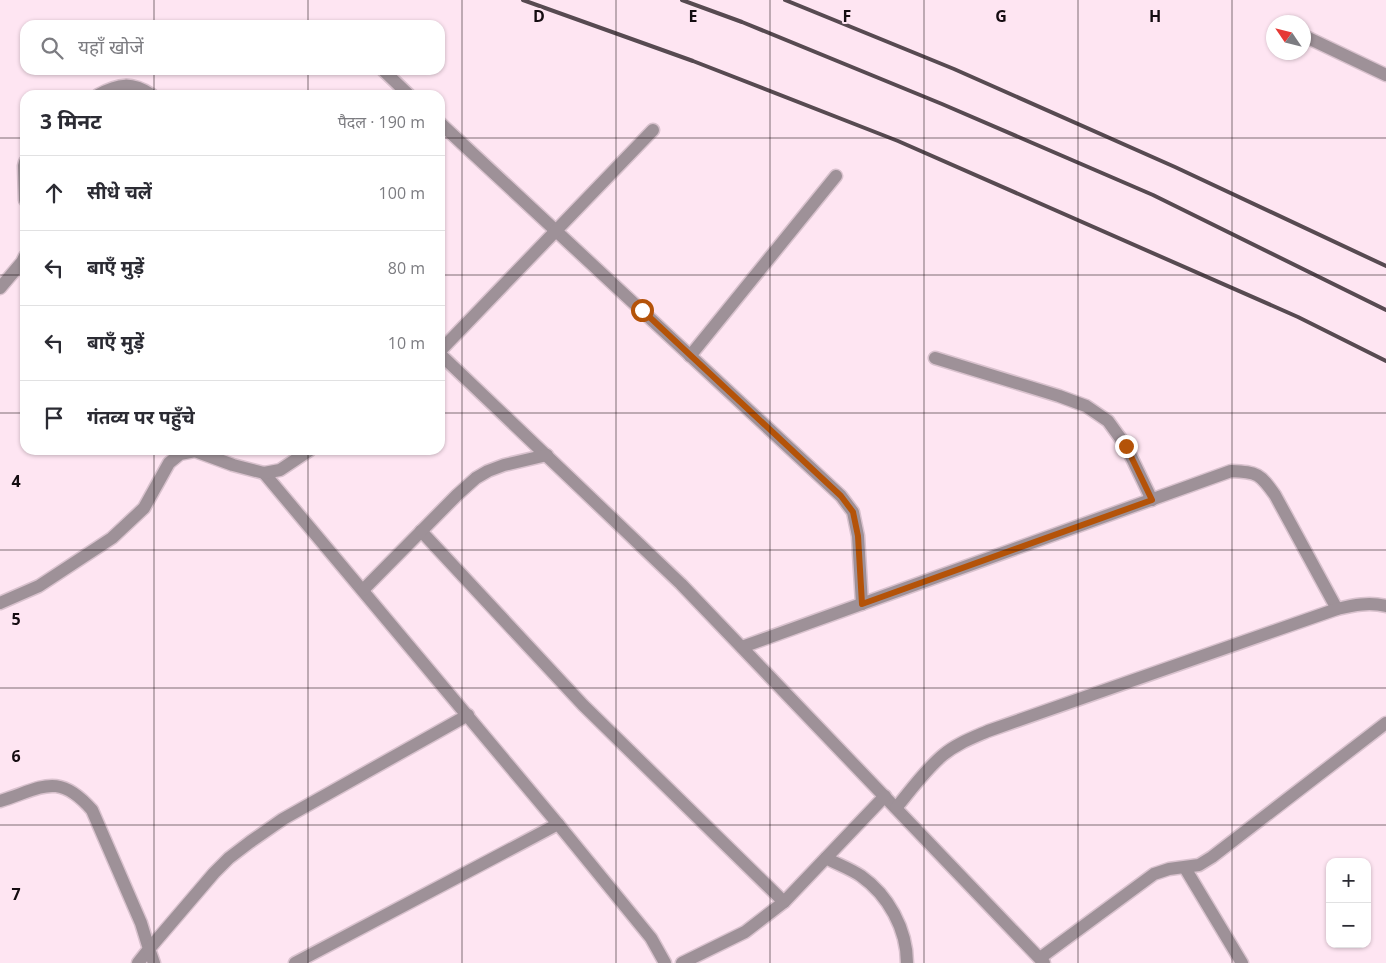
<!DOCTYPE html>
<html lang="hi">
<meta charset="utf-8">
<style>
body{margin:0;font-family:"Open Sans","Noto Sans Devanagari",sans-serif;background:#f2f2f3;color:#2b2b33}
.controls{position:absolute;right:15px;bottom:15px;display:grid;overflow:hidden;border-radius:10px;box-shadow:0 1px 4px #0004}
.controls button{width:45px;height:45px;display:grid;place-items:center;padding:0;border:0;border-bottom:1px solid #e1e1e2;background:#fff;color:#2b2b33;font:25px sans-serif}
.compass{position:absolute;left:1266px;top:15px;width:45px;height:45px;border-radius:50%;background:#fff;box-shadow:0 1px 4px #0004;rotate:305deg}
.stop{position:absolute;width:15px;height:15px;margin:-11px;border:4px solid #b45309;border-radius:50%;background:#fff}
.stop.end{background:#b45309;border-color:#fff;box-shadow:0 1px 5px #0008}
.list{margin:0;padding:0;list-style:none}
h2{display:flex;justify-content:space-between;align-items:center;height:65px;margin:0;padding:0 20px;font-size:21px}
h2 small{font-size:16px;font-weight:400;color:#7c7c81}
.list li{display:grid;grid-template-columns:32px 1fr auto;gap:15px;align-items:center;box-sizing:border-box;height:75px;padding:0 20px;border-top:1px solid #e1e1e2}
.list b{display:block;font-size:19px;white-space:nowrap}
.list em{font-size:16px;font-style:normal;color:#7c7c81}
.icon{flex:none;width:28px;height:28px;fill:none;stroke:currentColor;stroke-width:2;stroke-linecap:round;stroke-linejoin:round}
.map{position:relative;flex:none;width:1386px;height:963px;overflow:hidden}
.search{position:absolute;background:#fff;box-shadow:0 1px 4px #0004;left:20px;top:20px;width:425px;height:55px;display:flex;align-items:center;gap:12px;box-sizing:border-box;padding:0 18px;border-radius:15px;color:#7c7c81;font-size:19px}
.panel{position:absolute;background:#fff;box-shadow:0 1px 4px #0004;left:20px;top:90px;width:425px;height:365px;border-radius:15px}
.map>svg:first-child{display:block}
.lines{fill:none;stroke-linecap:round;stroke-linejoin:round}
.service-casing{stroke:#d9c2ce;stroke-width:15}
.minor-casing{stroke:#d9c2ce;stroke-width:15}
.service{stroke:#9e9198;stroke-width:12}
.minor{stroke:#9e9198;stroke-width:12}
.rail{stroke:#574a51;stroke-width:4}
.route{stroke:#b45309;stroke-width:6}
.grid{fill:none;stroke:#150c11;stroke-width:1;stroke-opacity:0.55}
.grid-label{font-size:16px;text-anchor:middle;font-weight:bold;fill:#150c11;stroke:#fee5f2;stroke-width:4;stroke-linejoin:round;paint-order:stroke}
</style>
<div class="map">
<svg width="1386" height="963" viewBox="0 0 1386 963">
<rect width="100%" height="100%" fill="#fee5f2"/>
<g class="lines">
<g class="service-casing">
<path id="service" d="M1304 36 1386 75"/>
</g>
<g class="minor-casing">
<g id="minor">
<path d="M383 70 409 95"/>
<path d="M98 95C119 83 132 82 152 95"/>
<path d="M440 123 841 496 853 512 858 536 862 604"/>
<path d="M25 162 24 166 25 200"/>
<path d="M0 288 22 262 25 256"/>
<path d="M440 351 653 130"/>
<path d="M440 354 681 584 1044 963"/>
<path d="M690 356 836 176"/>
<path d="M935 358 1059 396 1086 406 1108 421 1126 446 1152 500"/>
<path d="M264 473 558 824 651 938 665 963"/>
<path d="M421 531 583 705 784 902"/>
<path d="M363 590 457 495 476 478 488 471 504 465 547 455"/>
<path d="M0 603 39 586 112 538 144 508 169 463 180 454 195 451 233 465 264 473 280 470 310 450"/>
<path d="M742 647 1231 471C1258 472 1260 474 1275 495L1337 609"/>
<path d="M0 801C42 788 58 771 92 810L141 923 149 949 138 963"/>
<path d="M896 808C911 790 925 770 943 755 956 744 972 738 988 731L1337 609C1354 605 1369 602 1386 606"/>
<path d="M826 858C837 864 851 869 861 876 888 895 907 929 907 963"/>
<path d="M1185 868 1242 963"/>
<path d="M1040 958 1154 874 1169 869 1199 865 1212 857 1386 723"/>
<path d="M154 963 149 949 214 873 229 858 250 842 283 819 468 715"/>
<path d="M295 963 558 824"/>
<path d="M682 963 745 932 784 902 885 796"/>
</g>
</g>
<use href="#service" class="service"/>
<use href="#minor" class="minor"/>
<g class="rail">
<path d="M523 0 693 61 898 141 1298 317 1386 361"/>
<path d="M682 0 742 22 942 104 1153 195 1386 310"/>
<path d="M785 0 954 69 1175 167 1386 266"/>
</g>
</g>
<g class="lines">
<path class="route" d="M642 310 841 496 853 512 858 536 862 604 1152 500 1126 446"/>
</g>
<path class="grid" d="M154 0V25M308 0V25M462 0V963M616 0V963M770 0V963M924 0V963M1078 0V963M1232 0V963M154 70V95M308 70V95M0 138H25M440 138H1386M0 275H25M440 275H1386M0 413H25M440 413H1386M154 450V963M308 450V963M0 550H1386M0 688H1386M0 825H1386"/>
<g class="grid-label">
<text x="539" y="22">D</text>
<text x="693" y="22">E</text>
<text x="847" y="22">F</text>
<text x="1001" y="22">G</text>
<text x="1155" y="22">H</text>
<text x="16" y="487">4</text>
<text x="16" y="625">5</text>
<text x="16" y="762">6</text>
<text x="16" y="900">7</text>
</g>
</svg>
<div class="controls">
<button>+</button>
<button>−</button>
</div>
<svg class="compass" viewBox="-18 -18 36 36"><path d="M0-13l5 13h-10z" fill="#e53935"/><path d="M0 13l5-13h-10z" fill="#7c7c81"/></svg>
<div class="stop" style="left:642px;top:310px"></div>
<div class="stop end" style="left:1126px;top:446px"></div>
<div class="search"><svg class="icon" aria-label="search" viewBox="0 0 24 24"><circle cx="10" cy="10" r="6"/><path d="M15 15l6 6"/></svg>यहाँ खोजें</div>
<section class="panel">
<h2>3 मिनट<small>पैदल · 190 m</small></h2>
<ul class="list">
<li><svg class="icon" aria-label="ahead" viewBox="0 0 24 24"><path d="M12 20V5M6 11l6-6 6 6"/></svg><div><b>सीधे चलें</b></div><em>100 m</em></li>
<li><svg class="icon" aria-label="left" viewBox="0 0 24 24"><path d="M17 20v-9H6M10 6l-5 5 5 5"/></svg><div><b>बाएँ मुड़ें</b></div><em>80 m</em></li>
<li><svg class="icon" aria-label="left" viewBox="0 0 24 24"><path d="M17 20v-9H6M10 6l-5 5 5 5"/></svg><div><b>बाएँ मुड़ें</b></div><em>10 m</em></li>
<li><svg class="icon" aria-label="arrive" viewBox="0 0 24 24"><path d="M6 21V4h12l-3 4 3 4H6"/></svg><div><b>गंतव्य पर पहुँचे</b></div></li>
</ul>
</section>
</div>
